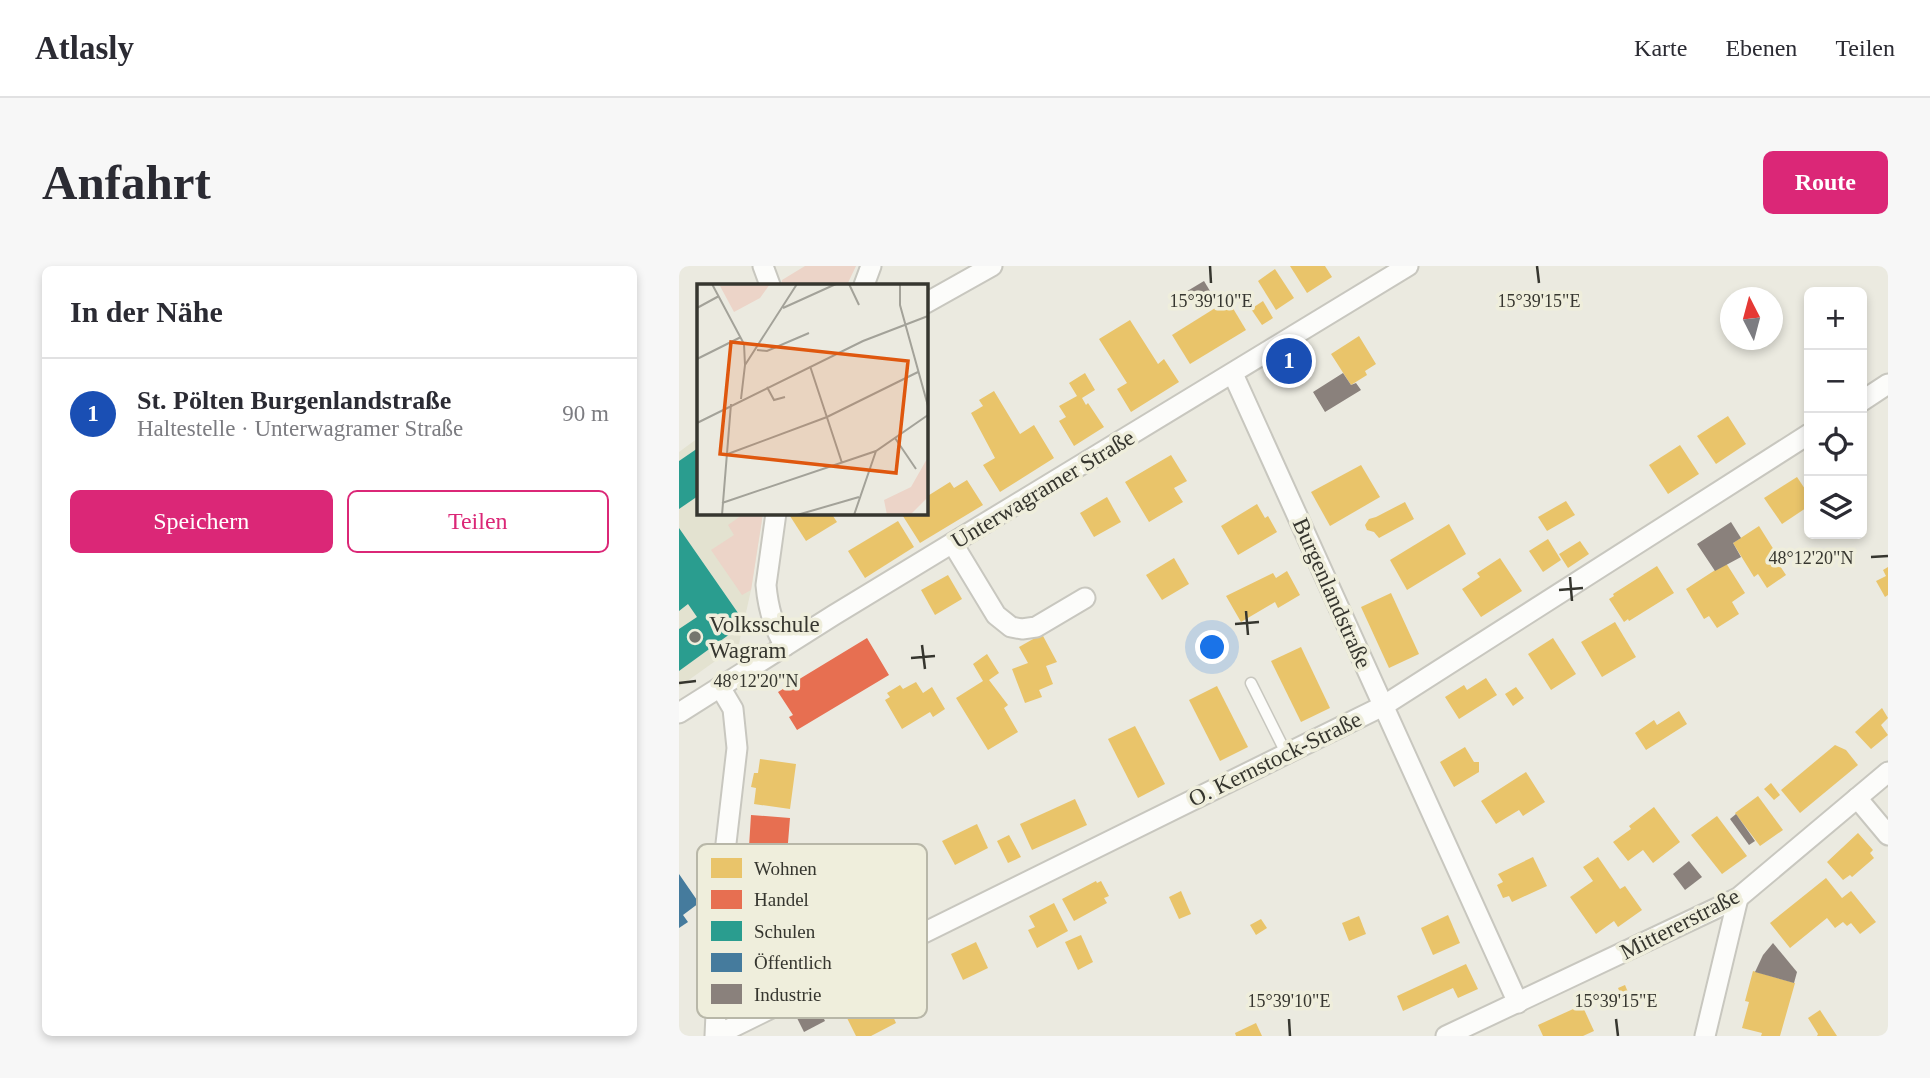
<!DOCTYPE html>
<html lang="de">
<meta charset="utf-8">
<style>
body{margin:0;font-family:Georgia,serif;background:#f7f7f7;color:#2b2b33}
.controls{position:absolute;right:21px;top:21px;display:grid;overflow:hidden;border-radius:10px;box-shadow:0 4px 10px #0003}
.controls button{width:63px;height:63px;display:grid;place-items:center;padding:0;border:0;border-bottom:2px solid #e1e1e2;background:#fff;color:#2b2b33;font:35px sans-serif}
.compass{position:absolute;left:1041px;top:21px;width:63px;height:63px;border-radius:50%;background:#fff;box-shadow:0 4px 10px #0003;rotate:354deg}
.you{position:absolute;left:534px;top:382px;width:24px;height:24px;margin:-18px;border:5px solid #fff;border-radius:50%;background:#1a73e8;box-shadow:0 0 0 10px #1a73e833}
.badge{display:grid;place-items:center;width:46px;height:46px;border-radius:50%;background:#db2777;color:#fff;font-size:23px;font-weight:700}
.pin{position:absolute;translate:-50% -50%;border:4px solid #fff;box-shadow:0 2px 7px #0006}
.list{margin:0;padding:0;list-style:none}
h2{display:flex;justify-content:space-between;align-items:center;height:91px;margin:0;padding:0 28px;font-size:30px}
h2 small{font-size:23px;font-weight:400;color:#7c7c81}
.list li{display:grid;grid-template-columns:46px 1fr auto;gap:21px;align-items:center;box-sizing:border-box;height:112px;padding:0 28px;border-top:2px solid #e1e1e2}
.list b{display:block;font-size:26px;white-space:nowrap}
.list p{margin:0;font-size:23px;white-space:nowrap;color:#7c7c81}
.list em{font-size:23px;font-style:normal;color:#7c7c81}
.actions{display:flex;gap:14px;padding:21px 28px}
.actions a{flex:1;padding:16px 0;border:2px solid #db2777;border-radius:10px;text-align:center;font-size:24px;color:#db2777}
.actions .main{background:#db2777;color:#fff}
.icon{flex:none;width:38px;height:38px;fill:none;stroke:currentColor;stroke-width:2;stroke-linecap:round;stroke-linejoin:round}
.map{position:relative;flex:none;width:1209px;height:770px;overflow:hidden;border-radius:10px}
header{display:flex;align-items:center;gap:42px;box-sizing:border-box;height:98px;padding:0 35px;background:#fff;border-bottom:2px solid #e1e1e2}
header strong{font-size:33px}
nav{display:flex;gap:38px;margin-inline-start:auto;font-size:24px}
.intro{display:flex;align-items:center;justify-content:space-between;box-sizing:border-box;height:168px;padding:0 42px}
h1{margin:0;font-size:49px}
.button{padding:18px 32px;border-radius:10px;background:#db2777;color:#fff;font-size:24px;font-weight:700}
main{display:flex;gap:42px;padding:0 42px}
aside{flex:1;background:#fff;border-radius:10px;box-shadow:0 4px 10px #0003}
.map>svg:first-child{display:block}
.built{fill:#e3e2d0}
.green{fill:#ecd4c8}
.homes{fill:#e9c46a}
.shops{fill:#e76f51}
.schools{fill:#2a9d8f}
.public{fill:#457b9d}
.industry{fill:#8a817c}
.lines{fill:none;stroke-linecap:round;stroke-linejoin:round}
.service-casing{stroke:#c8c7bf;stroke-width:13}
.minor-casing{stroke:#c8c7bf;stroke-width:23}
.service{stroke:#fcfcfa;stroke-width:10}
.minor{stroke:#fcfcfa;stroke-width:19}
.ticks{fill:none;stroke:#36362f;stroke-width:2.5}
.poi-dot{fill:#75756d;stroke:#efeedc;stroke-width:2.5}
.labels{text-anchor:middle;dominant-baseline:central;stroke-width:7;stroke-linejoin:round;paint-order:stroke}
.street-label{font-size:23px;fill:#36362f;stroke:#efeedc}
.poi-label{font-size:23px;fill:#36362f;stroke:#efeedc;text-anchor:start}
.inset-road{fill:none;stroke:#a3a299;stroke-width:2}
.view{fill:#df570e;fill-opacity:0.15;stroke:#df570e;stroke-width:3.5}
.inset-edge{fill:none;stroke:#36362f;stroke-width:3.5}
.key{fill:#efeedc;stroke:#b8b7a8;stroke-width:2}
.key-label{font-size:19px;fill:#36362f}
.ticks-label{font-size:18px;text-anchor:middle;fill:#36362f;stroke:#efeedc;stroke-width:7;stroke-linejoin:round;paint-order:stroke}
</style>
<header>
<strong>Atlasly</strong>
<nav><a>Karte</a><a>Ebenen</a><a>Teilen</a></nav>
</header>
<div class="intro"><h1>Anfahrt</h1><a class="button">Route</a></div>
<main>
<aside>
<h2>In der Nähe<small></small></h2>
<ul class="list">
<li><span class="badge" style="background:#1a4fb4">1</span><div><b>St. Pölten Burgenlandstraße</b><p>Haltestelle · Unterwagramer Straße</p></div><em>90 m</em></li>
</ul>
<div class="actions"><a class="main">Speichern</a><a>Teilen</a></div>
</aside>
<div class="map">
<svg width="1209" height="770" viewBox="0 0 1209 770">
<rect width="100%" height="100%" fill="#ebeae0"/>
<path class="built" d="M19 172V247H84L72 324 60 378 0 421V186Z"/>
<g class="green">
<path d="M126 0H177L168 19H102L103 14Z"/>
<path d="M66 247H84L72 324 63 329 32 284 55 269 49 259Z"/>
</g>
<g class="homes">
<path d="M611 0H646L653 11 628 27Z"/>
<path d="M596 3 615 32 597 44 579 15Z"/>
<path d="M549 34 567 64 511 98 493 69Z"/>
<path d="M584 35 594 52 583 59 572 43Z"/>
<path d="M451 54 479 98 485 93 500 116 452 146 438 123 448 117 420 73Z"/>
<path d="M680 70 697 98 686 105 688 109 672 119 652 88Z"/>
<path d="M406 107 416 124 403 132 407 139 409 137 425 161 395 180 380 155 387 151 380 140 398 130 390 117Z"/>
<path d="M315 125 341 168 355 159 375 192 321 226 304 199 316 192 292 147 304 140 300 134Z"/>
<path d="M1049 150 1067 178 1037 198 1018 170Z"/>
<path d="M1001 179 1020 208 989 228 970 199Z"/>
<path d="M492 189 508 215 495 222 504 236 470 256 446 216Z"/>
<path d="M682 199 701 231 651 260 632 226Z"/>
<path d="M1118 211 1130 229V240L1103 258 1085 232Z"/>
<path d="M288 214 304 239 241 277 222 247H247V231L271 216 275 222Z"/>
<path d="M428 231 442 256 415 271 401 247Z"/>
<path d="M887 235 896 249 868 265 859 251Z"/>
<path d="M726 236 735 253 700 272 695 266 688 264 686 259 690 253 697 251Z"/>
<path d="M578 238 586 252 589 250 598 266 559 289 542 260Z"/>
<path d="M116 247H152L158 256 127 275 111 250Z"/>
<path d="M219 255 235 281 186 312 169 285Z"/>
<path d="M770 258 787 288 728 324 711 294Z"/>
<path d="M1080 260 1100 292 1097 294 1107 309 1088 322 1079 308 1075 311 1054 277Z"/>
<path d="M869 273 882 294 864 306 850 285Z"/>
<path d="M901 275 910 288 889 302 880 288Z"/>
<path d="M495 292 510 318 483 334 467 309Z"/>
<path d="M821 292 843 325 802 351 783 323 801 311 798 307Z"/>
<path d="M1047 297 1066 327 1053 336 1060 348 1038 362 1030 350 1025 353 1007 323Z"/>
<path d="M978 300 995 327 950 355 949 353 945 356 930 333 935 330 934 328Z"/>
<path d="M1209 301V329L1206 331 1197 315 1207 310 1204 304Z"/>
<path d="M608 305 621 329 599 342 596 336 562 356 547 330 594 307 597 312Z"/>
<path d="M269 309 283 333 256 349 242 324Z"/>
<path d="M712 327 740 388 710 402 682 341Z"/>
<path d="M936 356 957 391 923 411 902 376Z"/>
<path d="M363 368 378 396 367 400 374 418 360 424 363 431 346 437 333 403 349 397 340 381Z"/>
<path d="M874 372 897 408 872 424 849 388Z"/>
<path d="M622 381 651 442 622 456 592 395Z"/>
<path d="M308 388 320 407 310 414 329 439 325 442 339 466 309 484 277 432 304 415 294 398Z"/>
<path d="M807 412 818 429 780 453 766 431 785 419 788 424Z"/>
<path d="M237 416 244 427 253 421 266 443 254 451 251 446 223 463 206 434 211 431 208 427 221 419 224 423Z"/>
<path d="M538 420 569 481 541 495 510 434Z"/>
<path d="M837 421 845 432 834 440 826 428Z"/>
<path d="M1203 442 1209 452 1202 459 1209 469 1192 483 1176 466Z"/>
<path d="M1000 445 1008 458 967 484 956 467 975 454 978 459Z"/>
<path d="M456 460 486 518 459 532 429 473Z"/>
<path d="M1156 479 1167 484 1179 499 1121 547 1102 524Z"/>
<path d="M786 481 795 496H800V506L775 521 761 496Z"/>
<path d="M81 493 117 498 111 543 75 538 77 522 72 521 75 507H79Z"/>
<path d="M847 506 866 536 844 550 840 544 817 558 802 535Z"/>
<path d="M1092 517 1101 529 1095 534 1085 523Z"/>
<path d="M1079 530 1104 564 1081 580 1056 547Z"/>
<path d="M396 533 408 559 353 584 341 558Z"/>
<path d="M975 541 1001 576 974 597 964 584 949 595 934 576 952 563 950 560Z"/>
<path d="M1038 550 1068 590 1043 608 1012 569Z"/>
<path d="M298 558 309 582 276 599 263 575Z"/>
<path d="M1179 567 1194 584 1191 587 1195 592 1173 611 1171 609 1164 614 1148 596Z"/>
<path d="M330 569 342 591 329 597 318 575Z"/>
<path d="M854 591 868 620 833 636 830 630 824 632 818 619 824 616 819 608Z"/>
<path d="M919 591 941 623 946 620 963 644 939 661 935 655 917 668 891 631 914 615 904 601Z"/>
<path d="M1147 612 1163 632 1172 625 1197 656 1181 668 1172 657 1168 660 1164 656 1156 662 1148 652 1111 682 1091 657Z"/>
<path d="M417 615 418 617 422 615 430 630 425 632 428 637 395 655 383 633Z"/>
<path d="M502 625 512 648 500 653 490 631Z"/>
<path d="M375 637 389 665 358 682 349 664 356 661 350 650Z"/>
<path d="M769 649 781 677 754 689 742 662Z"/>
<path d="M680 650 687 668 670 675 663 657Z"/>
<path d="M582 653 588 662 577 669 571 659Z"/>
<path d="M402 669 414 696 399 704 386 676Z"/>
<path d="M297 676 309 702 284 714 272 688Z"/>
<path d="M787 698 799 723 779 732 774 722 724 745 718 730Z"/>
<path d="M1074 705 1116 717 1101 770H1082L1083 767 1063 762 1070 736 1066 735Z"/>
<path d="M946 719 953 736 946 738 939 722Z"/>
<path d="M197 735 204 748 212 746 217 757 192 770H177L167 750 173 746 170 741 175 738 179 744Z"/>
<path d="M903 739 915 765 904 770H864L859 759Z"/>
<path d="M1141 744 1158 770H1138L1139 768 1129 752Z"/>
<path d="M577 757 583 770H557L556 767Z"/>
</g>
<g class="shops">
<path d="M188 372 210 409 118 464 110 451 114 449 99 426Z"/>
<path d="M72 549 111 552 108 589 98 588 97 599 69 597Z"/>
</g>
<g class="schools">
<path d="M19 182V230L0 243V195Z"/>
<path d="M0 262 66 357 0 405V363L18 351 9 338 0 345Z"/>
</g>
<path class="public" d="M0 608 20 637 4 649 9 656 0 662Z"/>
<g class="industry">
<path d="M525 15 531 25 511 37 505 27Z"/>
<path d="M664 107 672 119 677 117 682 124 646 146 634 126Z"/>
<path d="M1052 256 1062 272 1054 277 1062 291 1036 305 1018 278Z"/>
<path d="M1057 548 1076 575 1070 579 1051 553Z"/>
<path d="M1010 595 1023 611 1006 624 994 608Z"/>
<path d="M1094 677 1118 706 1115 717 1076 706 1084 689Z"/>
<path d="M136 735 146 755 125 766 115 746Z"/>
</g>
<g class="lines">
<g class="service-casing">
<path id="service" d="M572 417 607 487"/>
</g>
<g class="minor-casing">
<g id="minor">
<path d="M84 0 91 19"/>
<path d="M185 19 192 0"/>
<path d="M247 37 313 0"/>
<path d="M554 108 839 737"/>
<path d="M1183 135 1209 118"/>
<path d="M97 247 87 319C89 342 94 361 106 380"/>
<path d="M274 278 317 349 332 361 343 363 357 361 406 332"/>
<path d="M41 421 54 443 58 482 43 612 36 770 704 440 1130 168"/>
<path d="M0 447 155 349 729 0"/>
<path d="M1178 532 1209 569"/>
<path d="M767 770 1059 632 1209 506"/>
<path d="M1026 770 1059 632"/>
</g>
</g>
<use href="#service" class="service"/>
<use href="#minor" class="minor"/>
</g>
<path class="ticks" d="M531 0 532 17M858 0 860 17M1192 291 1209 290M891 311 893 335M880 324 904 322M567 345 569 369M556 358 580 356M243 379 246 403M232 392 256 390M0 417 17 415M610 753 611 770M937 753 939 770"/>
<circle class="poi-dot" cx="16" cy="371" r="7"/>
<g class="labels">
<g class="street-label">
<text transform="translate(364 223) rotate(-31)">Unterwagramer Straße</text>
<text transform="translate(653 327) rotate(66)">Burgenlandstraße</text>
<text transform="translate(596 493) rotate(-26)">O. Kernstock-Straße</text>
<text transform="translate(1001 658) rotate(-27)">Mittererstraße</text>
</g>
<g class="poi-label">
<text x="30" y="358">Volksschule<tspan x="30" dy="26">Wagram</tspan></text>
</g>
</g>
<g transform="translate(18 18)">
<rect width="231" height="231" fill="#ebeae0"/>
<path d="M73 0 63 14 37 28 23 2ZM231 173 229 215 213 231H190L187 216 214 203Z" fill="#ecd4c8"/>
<path class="inset-road" d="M15 0 47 60 48 81M152 0 162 21M203 0V21L231 122M0 24 22 12M86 24 139 0M60 66 70 67 112 49M0 75 44 53M113 82 145 179M70 103 77 116 88 113M44 115 48 81 100 0M0 139 166 57 231 32M198 154 219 185M28 171 130 133 221 88M25 219 179 167 231 131M25 231 34 120M100 231 162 213M157 231 179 167"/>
<path class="view" d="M34 58 211 77 199 189 23 170Z"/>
<rect width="231" height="231" class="inset-edge"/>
</g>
<rect x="18" y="578" width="230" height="174" rx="10" class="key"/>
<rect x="32" y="592" width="31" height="20" fill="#e9c46a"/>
<rect x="32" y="624" width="31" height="19" fill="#e76f51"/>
<rect x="32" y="655" width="31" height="20" fill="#2a9d8f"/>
<rect x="32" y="687" width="31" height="19" fill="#457b9d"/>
<rect x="32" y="718" width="31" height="20" fill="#8a817c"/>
<g class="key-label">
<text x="75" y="609">Wohnen</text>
<text x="75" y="640">Handel</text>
<text x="75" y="672">Schulen</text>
<text x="75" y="703">Öffentlich</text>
<text x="75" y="735">Industrie</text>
</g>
<g class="ticks-label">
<text x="532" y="41">15°39'10"E</text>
<text x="860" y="41">15°39'15"E</text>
<text x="1132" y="298">48°12'20"N</text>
<text x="77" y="421">48°12'20"N</text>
<text x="610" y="741">15°39'10"E</text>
<text x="937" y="741">15°39'15"E</text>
</g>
</svg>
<div class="controls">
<button>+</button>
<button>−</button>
<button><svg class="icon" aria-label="locate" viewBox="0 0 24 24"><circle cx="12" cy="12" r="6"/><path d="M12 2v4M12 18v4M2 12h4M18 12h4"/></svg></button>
<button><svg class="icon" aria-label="layers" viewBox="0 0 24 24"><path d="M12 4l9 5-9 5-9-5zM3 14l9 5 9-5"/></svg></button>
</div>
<svg class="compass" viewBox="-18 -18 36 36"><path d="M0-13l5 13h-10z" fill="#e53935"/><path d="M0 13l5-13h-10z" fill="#7c7c81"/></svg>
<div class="you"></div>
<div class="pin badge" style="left:610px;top:95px;background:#1a4fb4">1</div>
</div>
</main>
